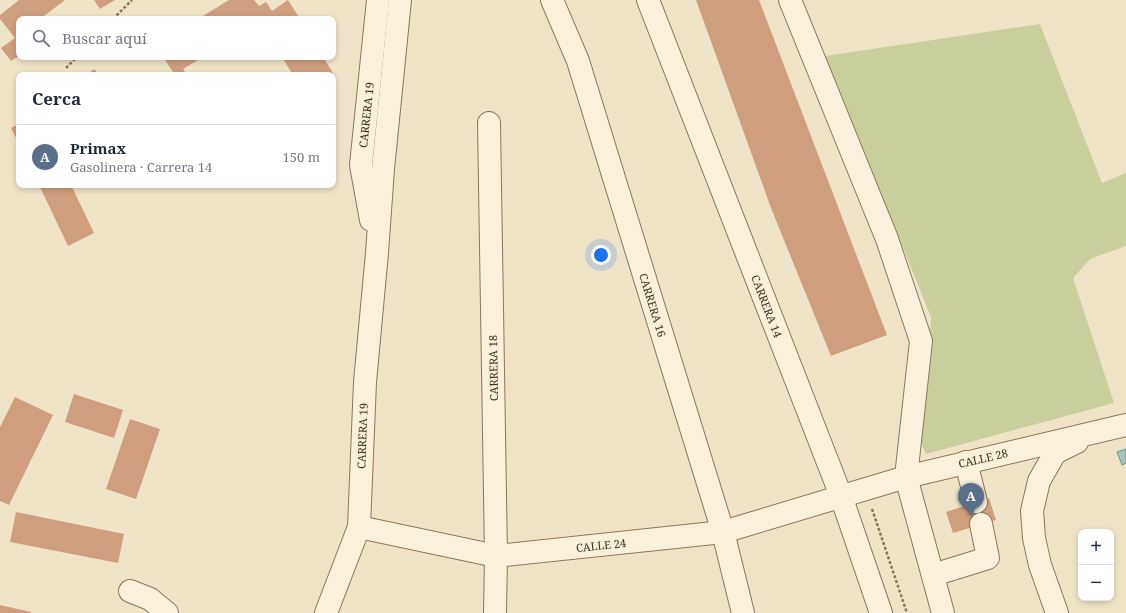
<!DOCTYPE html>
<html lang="es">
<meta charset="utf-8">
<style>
body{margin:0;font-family:"Noto Serif",serif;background:#f2f2f3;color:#1f2937}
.controls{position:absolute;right:12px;bottom:12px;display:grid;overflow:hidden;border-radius:8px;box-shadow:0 2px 6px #0003}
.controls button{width:36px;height:36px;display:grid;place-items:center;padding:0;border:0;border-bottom:1px solid #e0e1e3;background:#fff;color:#1f2937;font:20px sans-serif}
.you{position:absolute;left:601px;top:255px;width:14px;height:14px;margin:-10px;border:3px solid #fff;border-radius:50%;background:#1a73e8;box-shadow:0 0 0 6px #1a73e833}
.badge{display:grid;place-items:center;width:26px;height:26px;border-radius:50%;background:#9e2a2b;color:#fff;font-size:13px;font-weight:700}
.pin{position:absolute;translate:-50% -33px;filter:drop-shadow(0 1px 2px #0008)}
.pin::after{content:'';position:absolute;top:21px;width:14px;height:12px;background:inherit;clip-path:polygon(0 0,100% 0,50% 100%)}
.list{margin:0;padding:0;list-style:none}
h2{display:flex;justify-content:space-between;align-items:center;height:52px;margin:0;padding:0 16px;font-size:17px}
h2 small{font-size:13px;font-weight:400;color:#747a83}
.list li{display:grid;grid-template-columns:26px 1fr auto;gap:12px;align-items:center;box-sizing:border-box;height:64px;padding:0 16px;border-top:1px solid #e0e1e3}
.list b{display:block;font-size:15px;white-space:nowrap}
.list p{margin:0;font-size:13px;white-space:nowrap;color:#747a83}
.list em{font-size:13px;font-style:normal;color:#747a83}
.icon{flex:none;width:22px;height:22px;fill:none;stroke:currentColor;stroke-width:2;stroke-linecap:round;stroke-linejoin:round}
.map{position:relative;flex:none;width:1126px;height:613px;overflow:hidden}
.search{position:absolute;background:#fff;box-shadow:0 2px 6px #0003;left:16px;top:16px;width:320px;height:44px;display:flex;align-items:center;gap:10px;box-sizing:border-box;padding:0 14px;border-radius:8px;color:#747a83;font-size:15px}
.panel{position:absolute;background:#fff;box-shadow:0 2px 6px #0003;left:16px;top:72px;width:320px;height:116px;border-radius:8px}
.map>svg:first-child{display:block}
.green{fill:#c9cf9b}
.water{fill:#a9c4bc;stroke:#6f938a}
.building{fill:#cf9f7d}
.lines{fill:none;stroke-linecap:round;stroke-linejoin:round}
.minor-casing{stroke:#8d765c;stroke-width:24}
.path{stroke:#8d765c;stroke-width:2.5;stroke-dasharray:3 2;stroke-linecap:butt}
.minor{stroke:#faf1dc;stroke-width:22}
.labels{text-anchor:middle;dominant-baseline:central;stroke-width:3;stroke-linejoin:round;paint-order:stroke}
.street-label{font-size:11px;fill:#3d2e20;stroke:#f7eed8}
</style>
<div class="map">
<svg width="1126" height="613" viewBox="0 0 1126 613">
<rect width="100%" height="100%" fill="#f0e4c8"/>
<path class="green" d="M1040 24 1102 183 1126 173V246L1090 259 1073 278 1114 403 926 454 917 434 928 365 931 317 825 56Z"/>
<path class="water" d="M1126 449V463L1122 465 1117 452Z"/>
<g class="building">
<path d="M19 0H65L40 19H19V56L11 61 1 48 15 38 0 19V15Z"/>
<path d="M94 0H115L100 9Z"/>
<path d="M229 0H254L259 6 266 2 272 11 288 0 300 19H198Z"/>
<path d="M696 0H759L887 335 831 356 771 208Z"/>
<path d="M163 57H203L183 69 187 75H168L173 72Z"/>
<path d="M282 57H323L336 78 333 80V75H293Z"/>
<path d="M94 69 99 75H87Z"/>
<path d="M19 124V144L11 128Z"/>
<path d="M39 185H71L94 233 68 246Z"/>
<path d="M74 394 123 410 114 438 65 422Z"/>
<path d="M15 397 53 415 9 505 0 501V427Z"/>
<path d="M130 419 160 429 136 499 106 489Z"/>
<path d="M989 498 996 520 953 533 946 512Z"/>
<path d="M16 512 124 534 118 563 10 542Z"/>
<path d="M0 605 31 612V613H0Z"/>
</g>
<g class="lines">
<g class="minor-casing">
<g id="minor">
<path d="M552 0 578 61 723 532 743 613"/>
<path d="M648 0 841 496 881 613"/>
<path d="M790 0 887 239 921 341 906 477 943 613"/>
<path d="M489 123 496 556 495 613"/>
<path d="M371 220 361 165 378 0"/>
<path d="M966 462 976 502"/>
<path d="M359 527 496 556 723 532 906 477 1126 425"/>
<path d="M933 575 988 558 981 524"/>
<path d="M130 591 150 599 167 613"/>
<path d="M326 613 359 527 365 382 377 253 383 169 400 0"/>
<path d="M1057 613 1040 565 1034 538 1032 511 1039 481 1055 453 1077 442"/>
</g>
</g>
<g class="path">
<path d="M113 19 132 0"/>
<path d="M66 68 77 57"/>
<path d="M872 509 907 613"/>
</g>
<use href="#minor" class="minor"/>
</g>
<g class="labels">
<g class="street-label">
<text transform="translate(366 115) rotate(-84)">CARRERA 19</text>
<text transform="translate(653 305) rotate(73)">CARRERA 16</text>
<text transform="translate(767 306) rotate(69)">CARRERA 14</text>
<text transform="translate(493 368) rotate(-91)">CARRERA 18</text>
<text transform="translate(362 436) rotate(-88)">CARRERA 19</text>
<text transform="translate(983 458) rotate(-13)">CALLE 28</text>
<text transform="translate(601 545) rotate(-6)">CALLE 24</text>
</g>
</g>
</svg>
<div class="controls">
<button>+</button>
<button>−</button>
</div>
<div class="you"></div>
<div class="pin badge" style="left:971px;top:516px;background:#5c6f8a">A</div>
<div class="search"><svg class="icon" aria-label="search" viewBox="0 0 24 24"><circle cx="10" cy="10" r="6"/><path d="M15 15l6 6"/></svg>Buscar aquí</div>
<section class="panel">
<h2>Cerca<small></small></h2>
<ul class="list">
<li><span class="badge" style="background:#5c6f8a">A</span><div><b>Primax</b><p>Gasolinera · Carrera 14</p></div><em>150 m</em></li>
</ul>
</section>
</div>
